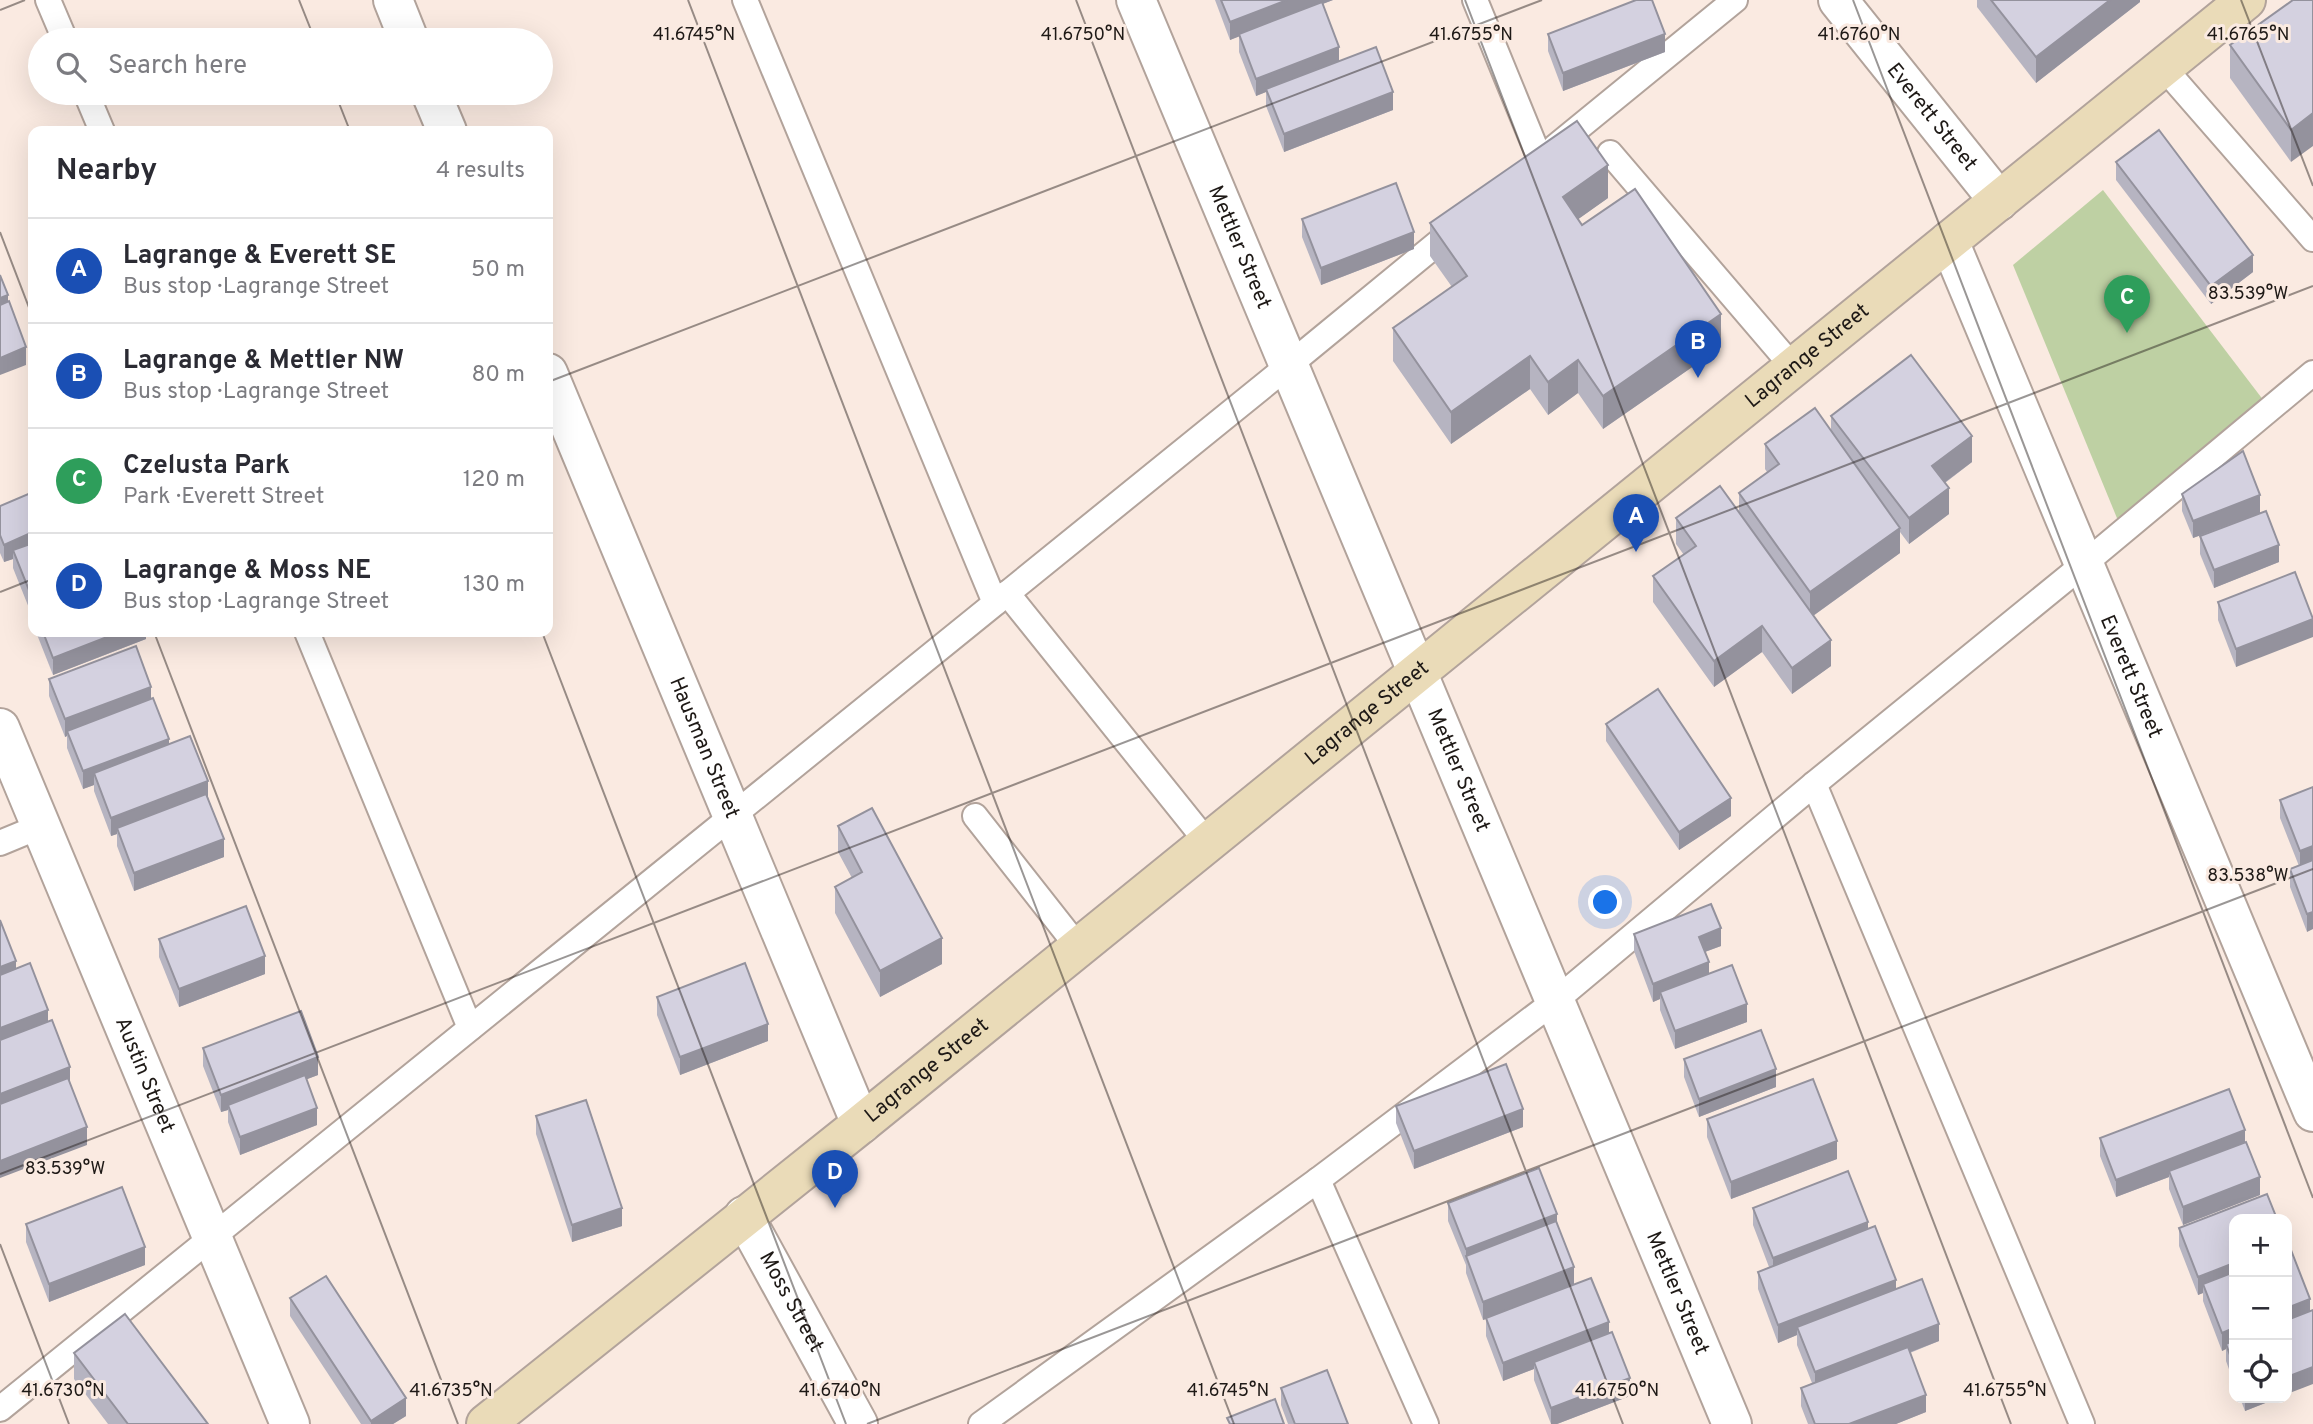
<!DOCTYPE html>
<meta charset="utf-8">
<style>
body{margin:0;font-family:Overpass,sans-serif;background:#f7f7f7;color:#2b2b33}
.controls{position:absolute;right:21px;bottom:21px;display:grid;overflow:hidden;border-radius:14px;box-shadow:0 7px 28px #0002}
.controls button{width:63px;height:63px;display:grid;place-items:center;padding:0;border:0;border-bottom:2px solid #e1e1e2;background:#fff;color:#2b2b33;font:35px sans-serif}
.you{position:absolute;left:1606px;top:903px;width:24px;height:24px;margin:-18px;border:5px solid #fff;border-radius:50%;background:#1a73e8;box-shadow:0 0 0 10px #1a73e833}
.badge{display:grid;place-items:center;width:46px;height:46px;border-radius:50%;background:#b22c70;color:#fff;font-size:23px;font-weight:700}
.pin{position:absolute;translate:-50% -58px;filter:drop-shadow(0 2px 4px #0008)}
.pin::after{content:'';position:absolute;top:37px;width:24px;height:21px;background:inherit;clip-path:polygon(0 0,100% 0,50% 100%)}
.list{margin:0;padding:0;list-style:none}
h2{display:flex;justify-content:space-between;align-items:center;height:91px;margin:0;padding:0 28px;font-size:30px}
h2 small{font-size:23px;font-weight:400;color:#7c7c81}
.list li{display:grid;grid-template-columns:46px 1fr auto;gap:21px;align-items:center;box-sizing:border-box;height:105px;padding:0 28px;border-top:2px solid #e1e1e2}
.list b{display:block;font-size:26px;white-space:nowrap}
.list p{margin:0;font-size:23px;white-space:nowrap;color:#7c7c81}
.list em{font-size:23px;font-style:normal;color:#7c7c81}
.icon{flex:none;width:38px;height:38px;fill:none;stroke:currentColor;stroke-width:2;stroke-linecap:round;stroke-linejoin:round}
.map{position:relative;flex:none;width:2313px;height:1424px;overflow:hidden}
.search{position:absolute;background:#fff;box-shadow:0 7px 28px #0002;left:28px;top:28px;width:525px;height:77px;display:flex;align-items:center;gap:18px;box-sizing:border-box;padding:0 24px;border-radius:38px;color:#7c7c81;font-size:26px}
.panel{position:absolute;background:#fff;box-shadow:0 7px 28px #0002;left:28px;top:126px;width:525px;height:511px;border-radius:14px}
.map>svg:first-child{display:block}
.green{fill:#bed0a3}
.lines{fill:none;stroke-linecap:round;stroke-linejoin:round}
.lane-casing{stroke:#b2a39b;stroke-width:28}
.street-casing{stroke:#b2a39b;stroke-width:42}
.secondary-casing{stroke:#b2a39b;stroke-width:42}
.lane{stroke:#fff;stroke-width:24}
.street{stroke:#fff;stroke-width:38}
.secondary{stroke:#eadbb8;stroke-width:38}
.wall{fill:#b6b4c1}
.shaded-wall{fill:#94929d}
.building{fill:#d4d1e0;stroke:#94929d;stroke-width:2}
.ticks{fill:none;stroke:#1e1916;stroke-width:2;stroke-opacity:0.45}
.labels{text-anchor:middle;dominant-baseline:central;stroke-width:6;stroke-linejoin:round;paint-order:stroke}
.street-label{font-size:21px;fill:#1e1916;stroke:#faeae1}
.ticks-label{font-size:18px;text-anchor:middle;fill:#1e1916;stroke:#faeae1;stroke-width:6;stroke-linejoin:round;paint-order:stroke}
</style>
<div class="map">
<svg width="2313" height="1424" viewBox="0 0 2313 1424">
<rect width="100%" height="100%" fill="#faeae1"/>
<path class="green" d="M2103 190 2264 401 2119 523 2013 265Z"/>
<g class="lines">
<g class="lane-casing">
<g id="lane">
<path d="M48 0 65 40"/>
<path d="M745 0 995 603"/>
<path d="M1475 0 1540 159"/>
<path d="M2164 68 2313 239"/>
<path d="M86 93 102 131"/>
<path d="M1555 147 1735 0"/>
<path d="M1610 153 1793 367"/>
<path d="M1007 593 1207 842"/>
<path d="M307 632 470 1028"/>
<path d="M1814 784 2082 1424"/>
<path d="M975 816 1078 947"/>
<path d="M0 843 41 826"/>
<path d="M1318 1180 1426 1424"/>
<path d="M0 1409 1288 366 1456 228"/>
<path d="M981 1424 1318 1180 1555 1001 1814 784 2084 564 2313 373"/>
</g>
</g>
<g class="street-casing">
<g id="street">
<path d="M393 0 409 40"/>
<path id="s1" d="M1136 0 1732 1424"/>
<path id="s2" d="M1838 0 1999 201"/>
<path d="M431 93 447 131"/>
<path id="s3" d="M1949 241 2313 1112"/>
<path id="s4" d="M548 373 861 1124"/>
<path id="s5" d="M0 728 290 1424"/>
<path id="s6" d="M744 1216 858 1424"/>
</g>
</g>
<g class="secondary-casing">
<g id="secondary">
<path id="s7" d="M486 1424 861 1124 2246 0"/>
</g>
</g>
<use href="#lane" class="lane"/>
<use href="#street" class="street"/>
<use href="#secondary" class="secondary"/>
</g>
<g class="wall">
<path d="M1215 0H1333L1322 4 1339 61 1393 110 1284 152 1266 106V92L1256 96 1239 52V36L1230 40Z"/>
<path d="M1977 0H2140V2L2036 83 1977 7Z"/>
<path d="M2293 0 2291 162 2230 78V45Z"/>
<path d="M1548 34 1665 52 1563 91 1548 51Z"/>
<path d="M2116 162 2253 272 2211 304 2116 180Z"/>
<path d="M1608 198 1578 219 1582 225 1721 347 1603 429 1578 393 1548 415 1530 389 1451 444 1393 361V328L1452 287 1430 256V223Z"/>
<path d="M1302 219 1414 249 1321 285 1302 237Z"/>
<path d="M1831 416 1972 462 1945 483 1949 514 1909 544 1900 532V553L1813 616 1831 666 1792 694 1762 652 1714 687 1653 602V576L1684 555 1676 544V518L1739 512V493L1767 472 1765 469V444L1831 430Z"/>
<path d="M33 492V624V612L31 613 13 568V559L4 562 0 553V506Z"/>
<path d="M2182 494 2260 513 2193 538 2182 511Z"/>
<path d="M2200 536 2279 562 2214 588 2200 554Z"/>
<path d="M2218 602 2313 618 2236 667 2218 620Z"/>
<path d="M36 632H146V639L53 675Z"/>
<path d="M49 679 151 699 169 745 208 797 224 857 134 891 117 846V834L111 836 94 791V785L83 789 67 748V736L65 737 49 696Z"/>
<path d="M1606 724 1731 816 1679 850 1606 741Z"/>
<path d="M2313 787 2307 932 2290 887V869L2299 866 2280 818V800Z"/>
<path d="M838 826 942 964 880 997 835 913V887L852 878 838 852Z"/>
<path d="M1634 934 1721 946 1705 952 1709 974 1747 1022 1675 1049 1660 1010V999L1653 1002 1634 951Z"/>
<path d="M159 939 265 974 179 1007 159 957Z"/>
<path d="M657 997 768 1041 680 1075 657 1015Z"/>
<path d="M203 1048 318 1075 307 1079 317 1125 240 1155 228 1122V1110L221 1112 203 1066Z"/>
<path d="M1684 1059 1776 1087 1699 1117 1684 1077Z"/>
<path d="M1396 1106 1523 1127 1414 1169 1396 1123Z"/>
<path d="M536 1116 622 1226 572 1242 536 1134Z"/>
<path d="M1707 1119 1837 1159 1731 1199 1707 1137Z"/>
<path d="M2100 1138 2245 1142 2260 1195 2183 1225 2169 1189V1177L2116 1197 2100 1156Z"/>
<path d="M1448 1203 1557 1222 1574 1284 1609 1334 1630 1396 1557 1424H1551L1534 1380V1369L1503 1381 1486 1336V1319L1483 1320 1466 1273V1265L1448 1221Z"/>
<path d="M1753 1208 1868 1230 1896 1289 1939 1341 1910 1353 1926 1412 1896 1424H1808L1801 1406V1388L1812 1383 1797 1345V1335L1778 1343 1758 1289V1272L1769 1267 1753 1225Z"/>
<path d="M2234 1219V1383L2226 1361V1349L2222 1351 2203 1301V1293L2198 1295 2179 1246V1228Z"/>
<path d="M26 1224 145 1265 49 1302 26 1242Z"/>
<path d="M290 1298 406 1416 393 1424H361L290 1316Z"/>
<path d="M74 1353 208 1424H108L74 1379Z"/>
<path d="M1281 1388 1348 1424H1288L1281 1405Z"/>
<path d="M2240 1398H2278L2245 1411Z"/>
</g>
<g class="shaded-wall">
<path d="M1287 0H1333L1230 40V22Z"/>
<path d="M2110 0H2140V2L2036 83V57Z"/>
<path d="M1665 34V52L1563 91V73Z"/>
<path d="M1339 47V65L1266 89V92L1256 96V79Z"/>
<path d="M1393 92V110L1284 152V134Z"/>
<path d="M2313 113V146L2291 162V130Z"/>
<path d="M1608 165V198L1563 230V197Z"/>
<path d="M1414 232V249L1321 285V268Z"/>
<path d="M2253 255V272L2211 304V286Z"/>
<path d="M8 295V312L0 315V298Z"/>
<path d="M1721 314V347L1603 429V396Z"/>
<path d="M26 347V365L0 375V358Z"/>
<path d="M1530 356V389L1451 444V412Z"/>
<path d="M1578 360V393L1548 415V382Z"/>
<path d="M1972 436V462L1932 492V466Z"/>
<path d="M1949 488V514L1909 544V518Z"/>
<path d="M2260 495V513L2193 538V521Z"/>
<path d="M1900 528V553L1810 618V592Z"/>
<path d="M33 532V550H13V559L4 562V545Z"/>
<path d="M2279 545V562L2214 588V570Z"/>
<path d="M33 594V612L31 613V595Z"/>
<path d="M2313 619V637L2236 667V649Z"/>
<path d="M1762 626V652L1714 687V661Z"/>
<path d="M120 632H146V639L53 675V658Z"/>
<path d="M1831 640V666L1792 694V668Z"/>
<path d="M151 687V705L67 731V736L65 737V719Z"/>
<path d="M169 739V757L94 773V785L83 789V771Z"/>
<path d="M208 781V799L117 828V834L111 836V818Z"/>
<path d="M1731 798V816L1679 850V832Z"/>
<path d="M224 839V857L134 891V873Z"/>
<path d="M2313 846V864L2300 869V851Z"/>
<path d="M2313 912V929L2307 932V914Z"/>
<path d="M1721 928V946L1699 954V937Z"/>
<path d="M942 938V964L880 997V971Z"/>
<path d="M265 956V974L179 1007V989Z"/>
<path d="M16 961V979L0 984V967Z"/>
<path d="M1709 962V980L1660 992V999L1653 1002V984Z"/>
<path d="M1747 1004V1022L1675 1049V1031Z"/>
<path d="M48 1010V1027L0 1046V1028Z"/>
<path d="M768 1024V1041L680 1075V1057Z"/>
<path d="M318 1057V1075L229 1109 228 1105V1110L221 1112V1095Z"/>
<path d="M70 1067V1085L0 1111V1094Z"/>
<path d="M1776 1069V1087L1699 1117V1099Z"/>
<path d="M317 1108V1125L240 1155V1137Z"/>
<path d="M1523 1109V1127L1414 1169V1151Z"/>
<path d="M87 1127V1145L0 1178V1161Z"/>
<path d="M2245 1130V1148L2169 1171V1177L2116 1197V1180Z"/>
<path d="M1837 1141V1159L1731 1199V1182Z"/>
<path d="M2260 1177V1195L2183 1225V1207Z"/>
<path d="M622 1208V1226L572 1242V1225Z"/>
<path d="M1557 1214V1232L1466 1257V1249Z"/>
<path d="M1868 1222V1240L1773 1276V1258Z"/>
<path d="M145 1247V1265L49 1302V1284Z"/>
<path d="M2234 1263V1281L2203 1284V1293L2198 1295V1277Z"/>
<path d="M1574 1267V1285L1483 1320V1302Z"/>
<path d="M1896 1280V1297L1797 1327V1335L1778 1343V1325Z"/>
<path d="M2310 1299V1317L2287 1326V1308Z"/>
<path d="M1609 1322V1340L1534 1362V1369L1503 1381V1363Z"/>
<path d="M1939 1324V1341L1815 1389V1372Z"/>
<path d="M2234 1328V1346L2226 1344V1349L2222 1351V1333Z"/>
<path d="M2313 1367V1384L2287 1394V1377Z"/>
<path d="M1630 1378V1396L1557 1424H1551V1408Z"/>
<path d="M1926 1395V1412L1896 1424H1849Z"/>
<path d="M406 1398V1416L393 1424H371V1421Z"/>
<path d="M2245 1398H2278L2245 1411Z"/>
</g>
<g class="building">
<path d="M1221 0H1287L1230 22Z"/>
<path d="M1636 0H1652L1665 34 1563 73 1548 34Z"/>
<path d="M1991 0H2110L2036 57Z"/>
<path d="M2293 0H2313V113L2291 130 2230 45Z"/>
<path d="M1322 2 1339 47 1256 79 1239 34Z"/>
<path d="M1376 47 1393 92 1284 134 1266 89Z"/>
<path d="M1577 121 1608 165 1563 197 1582 225 1635 189 1721 314 1603 396 1578 360 1548 382 1530 356 1451 412 1393 328 1467 276 1430 223Z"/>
<path d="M2159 130 2253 255 2211 286 2116 162Z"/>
<path d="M1396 183 1414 232 1321 268 1302 219Z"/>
<path d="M0 275 8 295 0 298Z"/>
<path d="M9 301 26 347 0 358V305Z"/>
<path d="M1911 355 1972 436 1932 466 1949 488 1909 518 1831 416Z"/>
<path d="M1815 408 1900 528 1810 592 1739 493 1779 464 1765 444Z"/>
<path d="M2243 451 2260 495 2193 521 2182 494Z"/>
<path d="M1720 486 1831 640 1792 668 1762 626 1714 661 1653 576 1696 546 1676 518Z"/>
<path d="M33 492V532L4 545 0 535V506Z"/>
<path d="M2266 511 2279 545 2214 570 2200 536Z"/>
<path d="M33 543V594L31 595 13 550Z"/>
<path d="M2295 572 2313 619 2236 649 2218 602Z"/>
<path d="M43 632H120L53 658Z"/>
<path d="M136 646 151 687 65 719 49 679Z"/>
<path d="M1658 689 1731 798 1679 832 1606 724Z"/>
<path d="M153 698 169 739 83 771 67 731Z"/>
<path d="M190 736 208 781 111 818 94 773Z"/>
<path d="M2313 787V846L2300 851 2280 800Z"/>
<path d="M206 794 224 839 134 873 117 828Z"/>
<path d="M872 808 942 938 880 971 835 887 862 872 838 826Z"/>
<path d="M2313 860V912L2307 914 2290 869Z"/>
<path d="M1711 904 1721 928 1699 937 1709 962 1653 984 1634 934Z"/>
<path d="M246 906 265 956 179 989 159 939Z"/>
<path d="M0 920 16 961 0 967Z"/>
<path d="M30 963 48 1010 0 1028V975Z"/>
<path d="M745 963 768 1024 680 1057 657 997Z"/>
<path d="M1732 965 1747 1004 1675 1031 1660 992Z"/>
<path d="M301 1011 318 1057 221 1095 203 1048Z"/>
<path d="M52 1020 70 1067 0 1094V1040Z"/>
<path d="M1761 1030 1776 1069 1699 1099 1684 1059Z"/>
<path d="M1506 1064 1523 1109 1414 1151 1396 1106Z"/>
<path d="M305 1075 317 1108 240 1137 228 1105Z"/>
<path d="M68 1078 87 1127 0 1161V1104Z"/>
<path d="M1813 1079 1837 1141 1731 1182 1707 1119Z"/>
<path d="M2229 1089 2245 1130 2116 1180 2100 1138Z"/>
<path d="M586 1100 622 1208 572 1225 536 1116Z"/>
<path d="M2246 1142 2260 1177 2183 1207 2169 1171Z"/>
<path d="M1539 1168 1557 1214 1466 1249 1448 1203Z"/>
<path d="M1848 1171 1868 1222 1773 1258 1753 1208Z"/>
<path d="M122 1187 145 1247 49 1284 26 1224Z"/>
<path d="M2267 1194 2277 1219H2234V1263L2198 1277 2179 1228Z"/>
<path d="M1556 1221 1574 1267 1483 1302 1466 1256Z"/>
<path d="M1875 1226 1896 1280 1778 1325 1758 1272Z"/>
<path d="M2291 1250 2310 1299 2287 1308V1251Z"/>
<path d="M2234 1272V1328L2222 1333 2203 1284Z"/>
<path d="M326 1276 406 1398 371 1421 290 1298Z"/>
<path d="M1591 1278 1609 1322 1503 1363 1486 1318Z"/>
<path d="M1922 1279 1939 1324 1815 1372 1797 1327Z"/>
<path d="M2313 1310V1367L2287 1377V1320Z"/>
<path d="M125 1314 208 1424H128L74 1353Z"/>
<path d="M1612 1332 1630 1378 1551 1408 1534 1362Z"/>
<path d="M2234 1340V1366L2226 1344Z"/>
<path d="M1908 1347 1926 1395 1849 1424H1815L1801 1388Z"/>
<path d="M1327 1370 1348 1424H1295L1281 1388Z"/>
<path d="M1275 1399 1284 1424H1230L1227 1418Z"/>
</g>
<path class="ticks" d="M299 0 315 40M688 0 1234 1424M1076 0 1623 1424M1465 0 2011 1424M1853 0 2313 1198M2241 0 2313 186M0 10 25 0M335 93 350 131M0 232 33 318M548 382 1542 0M0 592 33 579M154 632 458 1424M542 632 846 1424M0 1174 2313 286M0 1244 69 1424M867 1424 2313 869"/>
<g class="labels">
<g class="street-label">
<text stroke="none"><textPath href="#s2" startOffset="150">Everett Street</textPath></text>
<text stroke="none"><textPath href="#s1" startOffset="268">Mettler Street</textPath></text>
<text stroke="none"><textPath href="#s7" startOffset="1699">Lagrange Street</textPath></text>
<text stroke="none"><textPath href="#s3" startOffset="472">Everett Street</textPath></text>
<text stroke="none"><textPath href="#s7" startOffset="1132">Lagrange Street</textPath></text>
<text stroke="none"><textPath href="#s4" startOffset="406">Hausman Street</textPath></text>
<text stroke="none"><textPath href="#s1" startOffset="835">Mettler Street</textPath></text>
<text stroke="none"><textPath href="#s7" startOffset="565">Lagrange Street</textPath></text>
<text stroke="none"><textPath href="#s5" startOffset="376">Austin Street</textPath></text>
<text stroke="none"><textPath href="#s1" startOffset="1402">Mettler Street</textPath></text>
<text stroke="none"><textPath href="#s6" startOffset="98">Moss Street</textPath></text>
</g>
</g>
<g class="ticks-label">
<text x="694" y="40">41.6745°N</text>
<text x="1083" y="40">41.6750°N</text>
<text x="1471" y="40">41.6755°N</text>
<text x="1859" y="40">41.6760°N</text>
<text x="2248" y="40">41.6765°N</text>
<text x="2248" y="299">83.539°W</text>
<text x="2248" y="881">83.538°W</text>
<text x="65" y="1174">83.539°W</text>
<text x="63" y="1396">41.6730°N</text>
<text x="451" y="1396">41.6735°N</text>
<text x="840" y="1396">41.6740°N</text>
<text x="1228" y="1396">41.6745°N</text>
<text x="1617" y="1396">41.6750°N</text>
<text x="2005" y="1396">41.6755°N</text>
</g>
</svg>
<div class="controls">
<button>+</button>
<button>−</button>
<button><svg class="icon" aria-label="locate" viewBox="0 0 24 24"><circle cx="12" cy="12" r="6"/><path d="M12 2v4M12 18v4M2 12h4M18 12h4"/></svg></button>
</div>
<div class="you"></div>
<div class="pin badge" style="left:1636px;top:552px;background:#1a4fb4">A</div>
<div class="pin badge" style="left:1698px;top:378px;background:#1a4fb4">B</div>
<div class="pin badge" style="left:2127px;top:333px;background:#2e9e5b">C</div>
<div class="pin badge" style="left:835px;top:1208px;background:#1a4fb4">D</div>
<div class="search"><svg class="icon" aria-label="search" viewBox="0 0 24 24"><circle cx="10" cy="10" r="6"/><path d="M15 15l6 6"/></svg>Search here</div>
<section class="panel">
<h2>Nearby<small>4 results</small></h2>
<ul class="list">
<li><span class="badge" style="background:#1a4fb4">A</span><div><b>Lagrange &amp; Everett SE</b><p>Bus stop · Lagrange Street</p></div><em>50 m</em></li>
<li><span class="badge" style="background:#1a4fb4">B</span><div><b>Lagrange &amp; Mettler NW</b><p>Bus stop · Lagrange Street</p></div><em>80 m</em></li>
<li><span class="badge" style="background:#2e9e5b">C</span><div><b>Czelusta Park</b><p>Park · Everett Street</p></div><em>120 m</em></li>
<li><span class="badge" style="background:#1a4fb4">D</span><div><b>Lagrange &amp; Moss NE</b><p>Bus stop · Lagrange Street</p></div><em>130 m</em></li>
</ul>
</section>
</div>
